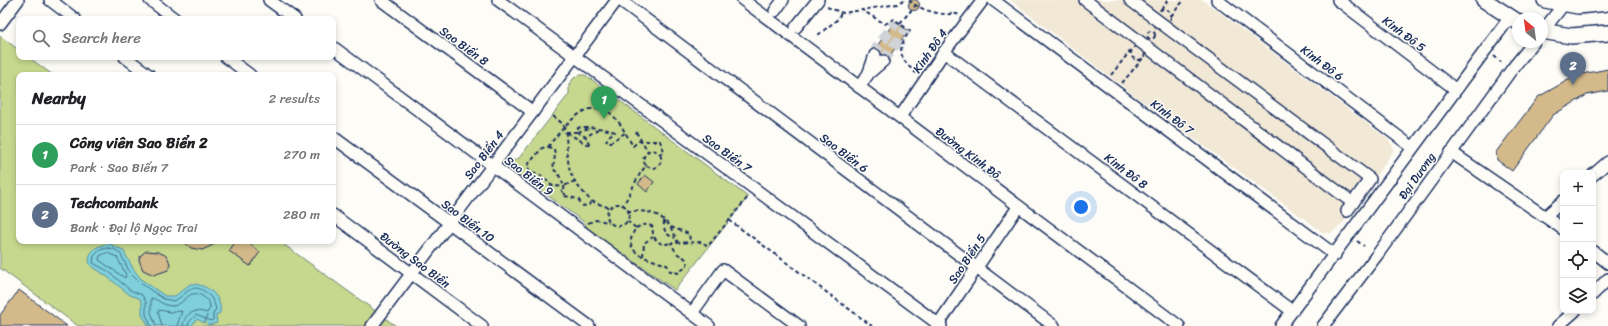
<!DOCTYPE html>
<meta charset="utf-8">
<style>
body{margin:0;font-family:Sriracha,sans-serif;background:#f6f6f6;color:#202124}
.controls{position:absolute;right:12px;bottom:12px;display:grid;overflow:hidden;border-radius:8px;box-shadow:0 2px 6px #0003}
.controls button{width:36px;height:36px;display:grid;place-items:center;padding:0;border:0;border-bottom:1px solid #e0e0e0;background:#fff;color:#202124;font:20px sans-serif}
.compass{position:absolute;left:1512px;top:12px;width:36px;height:36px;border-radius:50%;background:#fff;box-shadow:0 2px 6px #0003;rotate:331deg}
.you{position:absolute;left:1081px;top:207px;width:14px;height:14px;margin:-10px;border:3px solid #fff;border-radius:50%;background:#1a73e8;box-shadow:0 0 0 6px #1a73e833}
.badge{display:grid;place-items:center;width:26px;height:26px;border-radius:50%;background:#1f6fb2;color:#fff;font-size:13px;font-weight:700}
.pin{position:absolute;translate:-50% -33px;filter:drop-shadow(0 1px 2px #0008)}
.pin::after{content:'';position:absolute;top:21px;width:14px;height:12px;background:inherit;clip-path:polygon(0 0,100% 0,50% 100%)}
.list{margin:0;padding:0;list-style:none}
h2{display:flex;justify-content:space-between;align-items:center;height:52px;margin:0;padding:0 16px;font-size:17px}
h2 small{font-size:13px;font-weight:400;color:#757577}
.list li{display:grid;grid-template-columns:26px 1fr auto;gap:12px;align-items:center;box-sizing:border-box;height:60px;padding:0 16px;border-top:1px solid #e0e0e0}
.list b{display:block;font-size:15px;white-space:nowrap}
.list p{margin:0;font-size:13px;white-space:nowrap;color:#757577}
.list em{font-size:13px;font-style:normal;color:#757577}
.icon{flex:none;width:22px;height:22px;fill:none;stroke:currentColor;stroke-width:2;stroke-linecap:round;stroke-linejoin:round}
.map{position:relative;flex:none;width:1608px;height:326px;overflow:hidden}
.search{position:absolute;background:#fff;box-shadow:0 2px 6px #0003;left:16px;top:16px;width:320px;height:44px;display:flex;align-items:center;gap:10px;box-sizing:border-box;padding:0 14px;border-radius:8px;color:#757577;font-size:15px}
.panel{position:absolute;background:#fff;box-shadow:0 2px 6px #0003;left:16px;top:72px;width:320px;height:172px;border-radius:8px}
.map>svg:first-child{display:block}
.built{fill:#f1e8d6}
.green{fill:#c6d88d;stroke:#708476}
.water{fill:#7fd0da;stroke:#5790a8}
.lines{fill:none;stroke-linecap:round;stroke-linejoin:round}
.shore{stroke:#436f90;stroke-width:1}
.building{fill:#d4ba8a;stroke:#1b2f5e}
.minor-tunnel{stroke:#d0d3d8;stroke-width:11;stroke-dasharray:11 5.5;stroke-linecap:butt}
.minor-casing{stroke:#1b2f5e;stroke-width:14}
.major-casing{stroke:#1b2f5e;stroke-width:18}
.path{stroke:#1b2f5e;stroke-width:2;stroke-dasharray:4 3;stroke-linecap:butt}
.minor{stroke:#fdfcf7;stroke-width:11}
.major{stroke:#fdfcf7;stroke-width:15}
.labels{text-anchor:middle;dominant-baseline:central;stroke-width:3;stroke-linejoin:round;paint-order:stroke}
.street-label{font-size:12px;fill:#1b2f5e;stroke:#fdfcf7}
</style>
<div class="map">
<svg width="1608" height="326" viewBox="0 0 1608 326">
<rect width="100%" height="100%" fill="#fdfcf7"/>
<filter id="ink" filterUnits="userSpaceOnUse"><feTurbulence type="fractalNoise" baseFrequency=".025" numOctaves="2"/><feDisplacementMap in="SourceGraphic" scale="8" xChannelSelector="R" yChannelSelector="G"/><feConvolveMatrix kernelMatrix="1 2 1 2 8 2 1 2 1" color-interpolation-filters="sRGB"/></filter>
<g filter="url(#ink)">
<path class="built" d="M1010 0H1203L1389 140 1394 150 1344 222 1331 233H1324L1127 90Z"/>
<g class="green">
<path d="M0 36 19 50V57H28L53 75H19V241H279L396 326H78L0 268Z"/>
<path d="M579 75H585L595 82 748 197 675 290 622 253 617 251 587 228 585 223 527 180 522 181 513 174 510 169 512 161 519 158 569 94V84L574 78Z"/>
</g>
<path class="water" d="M110 244 123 250 134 270 142 280 165 296H175L190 284C206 283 223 296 220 313L216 315 217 323 208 325 206 322 207 315 204 323 197 319 191 326H149L142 315V303L139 298 130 295 105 275 90 265C86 252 98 244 110 244Z"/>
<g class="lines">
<g class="shore">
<path d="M107 253 117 257 126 275 125 278 99 260 100 256Z"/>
<path d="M151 326 146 314V302L142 295 130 290 108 271 93 263 94 256 100 250 107 248 114 249 120 253 130 273 140 283 164 299 174 301C185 296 191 282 204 291 211 296 214 301 216 309L213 314V320L211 321 196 315 189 322 188 326"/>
<path d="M156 326 151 312V298C158 299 163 306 172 306 184 306 189 287 202 296 207 299 210 302 210 308L207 313C196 309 184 312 183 326"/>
<path d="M162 326 158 312 159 310 170 312 182 311 177 326"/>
</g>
</g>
<g class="building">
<circle cx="914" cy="5" r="5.5"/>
<path d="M895 21 908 31 885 62 872 53Z"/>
<path d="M1608 69V91L1587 95 1553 115 1512 171 1497 160 1496 152 1538 97 1577 75Z"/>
<path d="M645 175 654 182 647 192 638 184Z"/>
<path d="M183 241H214L215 243 213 245 202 250 191 248Z"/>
<path d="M236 241H246L260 252 250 266 229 251Z"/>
<path d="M146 251 158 252 165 255 168 258 170 264 168 270 154 275 143 270 139 260 140 256Z"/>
<path d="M19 290 67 326H0V315Z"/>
</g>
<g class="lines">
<g class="minor-tunnel">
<path d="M875 55 877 48 896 22"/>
<path d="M883 61 906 30"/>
</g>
<g class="minor-casing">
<g id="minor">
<path d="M50 0 75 19"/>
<path d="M150 0 175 19"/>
<path d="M269 0 295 19"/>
<path d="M381 0 533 112"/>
<path d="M498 0 941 326"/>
<path d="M620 0 1054 326"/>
<path d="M743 0 1179 326"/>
<path d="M993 0 1335 255"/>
<path d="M1085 0 1353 203"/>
<path d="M1130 0 1370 179 1347 211"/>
<path d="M1217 0 1412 147"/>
<path d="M1338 0 1455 89"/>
<path d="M775 11 783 0"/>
<path d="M0 24 18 0"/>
<path d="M796 27 818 0"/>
<path d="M1542 32 1567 0"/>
<path d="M333 47 709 326"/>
<path d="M944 52 1292 311"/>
<path d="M125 57 149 75"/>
<path d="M226 57 250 75"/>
<path d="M869 72 875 55"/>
<path d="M859 87 869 73 883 61"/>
<path d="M900 117 944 52 983 0"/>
<path d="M333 137 589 326"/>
<path d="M1451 152 1563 229"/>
<path d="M1593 175 1608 162"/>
<path d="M333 215 482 326"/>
<path d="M1546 216 1563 201"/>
<path d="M1593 251 1608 263"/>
<path d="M1593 294 1608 279"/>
<path d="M692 313 723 270 799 326"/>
<path d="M372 326 617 0"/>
<path d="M937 326 1018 207"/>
<path d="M1281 326 1510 17"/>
<path d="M1323 326 1377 255 1512 69 1534 42"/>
<path d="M1558 326 1575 311"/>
</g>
</g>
<g class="major-casing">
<g id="major">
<path d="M1484 0 1518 22"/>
<path d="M1545 0 1578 6 1608 3"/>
<path d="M1542 31 1571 36 1608 33"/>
</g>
</g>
<g class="path">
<path d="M904 0 897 4 862 10 885 24 894 19 910 31C896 49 899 58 916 73"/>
<path d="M909 0C916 8 933 13 944 14 949 15 954 12 959 15"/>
<path d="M827 7 843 13 862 10"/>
<circle cx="1164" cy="16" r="7"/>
<path d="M1161 9 1168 0"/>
<path d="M1171 16 1184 0"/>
<path d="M900 23 915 6"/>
<circle cx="1151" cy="35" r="4"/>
<path d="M818 35 838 19 841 13"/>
<circle cx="1138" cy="53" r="7"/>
<path d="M1494 56 1501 62"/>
<path d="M1111 75 1131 50"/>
<path d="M1122 83 1143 58"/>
<path d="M553 116 563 124 566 134 567 155 570 172 577 185 591 201 610 208"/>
<path d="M566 132H577L578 128C584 125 608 129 615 132L610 135 606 141 609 143 625 133"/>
<path d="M577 132 586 137 598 129"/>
<path d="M578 132 589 128"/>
<path d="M636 132 648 151"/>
<path d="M567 133 590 146 586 137"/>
<path d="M548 147C559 132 585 98 607 111 619 118 626 135 633 146L639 141H660L664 151 660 154C655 149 649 149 645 154L643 160 646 166C635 178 632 193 622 206"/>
<path d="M646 166 654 168C660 166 663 161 660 154"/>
<path d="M575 181 564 186 558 173 553 169 555 155 554 149 548 147 542 148 527 166 530 171C534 173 540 174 543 177 550 182 550 188 559 186L565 196 578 199 583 206 589 205 591 201"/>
<path d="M564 186 565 195"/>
<circle cx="618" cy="215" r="11"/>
<path d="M627 211C655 210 667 215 678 243"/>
<path d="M729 220 872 326"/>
<path d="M627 221 636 228C619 254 648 258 667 265L670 271 678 273 687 266C688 257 683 258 678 254 675 252 673 246 671 243L702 242 708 246 748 197"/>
<path d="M664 221C663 231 666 235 675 238"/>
<path d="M588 223 596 220 609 222"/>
<path d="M671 227 689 234 690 241"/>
<path d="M636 228C642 225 647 223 653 227 651 238 659 247 671 243"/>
<path d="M1357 241 1364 246"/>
<path d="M643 256 644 243 653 237"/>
</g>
<use href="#minor" class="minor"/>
<use href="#major" class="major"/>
</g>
</g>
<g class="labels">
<g class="street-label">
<text transform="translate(1404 34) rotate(37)">Kinh Đô 5</text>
<text transform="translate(464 46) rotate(36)">Sao Biển 8</text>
<text transform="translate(930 51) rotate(-55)">Kinh Đô 4</text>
<text transform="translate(1322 63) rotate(37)">Kinh Đô 6</text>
<text transform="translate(1172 117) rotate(37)">Kinh Đô 7</text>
<text transform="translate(727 153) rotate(36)">Sao Biển 7</text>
<text transform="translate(844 153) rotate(37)">Sao Biển 6</text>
<text transform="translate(968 153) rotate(37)">Đường Kinh Đô</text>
<text transform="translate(484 155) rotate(-53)">Sao Biển 4</text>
<text transform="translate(1126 171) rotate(37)">Kinh Đô 8</text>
<text transform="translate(529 176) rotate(37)">Sao Biển 9</text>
<text transform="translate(1417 176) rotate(-55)">Đại Dương</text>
<text transform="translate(468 221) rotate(37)">Sao Biển 10</text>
<text transform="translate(967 259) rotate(-56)">Sao Biển 5</text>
<text transform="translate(415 260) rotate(37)">Đường Sao Biển</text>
</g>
</g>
</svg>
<div class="controls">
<button>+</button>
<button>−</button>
<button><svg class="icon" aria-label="locate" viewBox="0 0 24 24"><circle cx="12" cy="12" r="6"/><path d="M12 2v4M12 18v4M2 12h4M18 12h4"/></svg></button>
<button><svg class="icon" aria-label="layers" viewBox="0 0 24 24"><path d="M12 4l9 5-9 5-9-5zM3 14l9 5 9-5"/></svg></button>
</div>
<svg class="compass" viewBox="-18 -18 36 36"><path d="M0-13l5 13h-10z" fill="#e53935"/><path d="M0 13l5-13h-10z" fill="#757577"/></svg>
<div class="you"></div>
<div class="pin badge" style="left:604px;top:119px;background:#2e9e5b">1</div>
<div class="pin badge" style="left:1573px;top:85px;background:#5c6f8a">2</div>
<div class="search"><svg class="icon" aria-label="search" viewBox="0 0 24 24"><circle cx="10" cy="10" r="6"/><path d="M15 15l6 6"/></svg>Search here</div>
<section class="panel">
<h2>Nearby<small>2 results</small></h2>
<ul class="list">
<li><span class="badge" style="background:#2e9e5b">1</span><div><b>Công viên Sao Biển 2</b><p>Park · Sao Biển 7</p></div><em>270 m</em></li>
<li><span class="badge" style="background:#5c6f8a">2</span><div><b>Techcombank</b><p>Bank · Đại lộ Ngọc Trai</p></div><em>280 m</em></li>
</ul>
</section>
</div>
